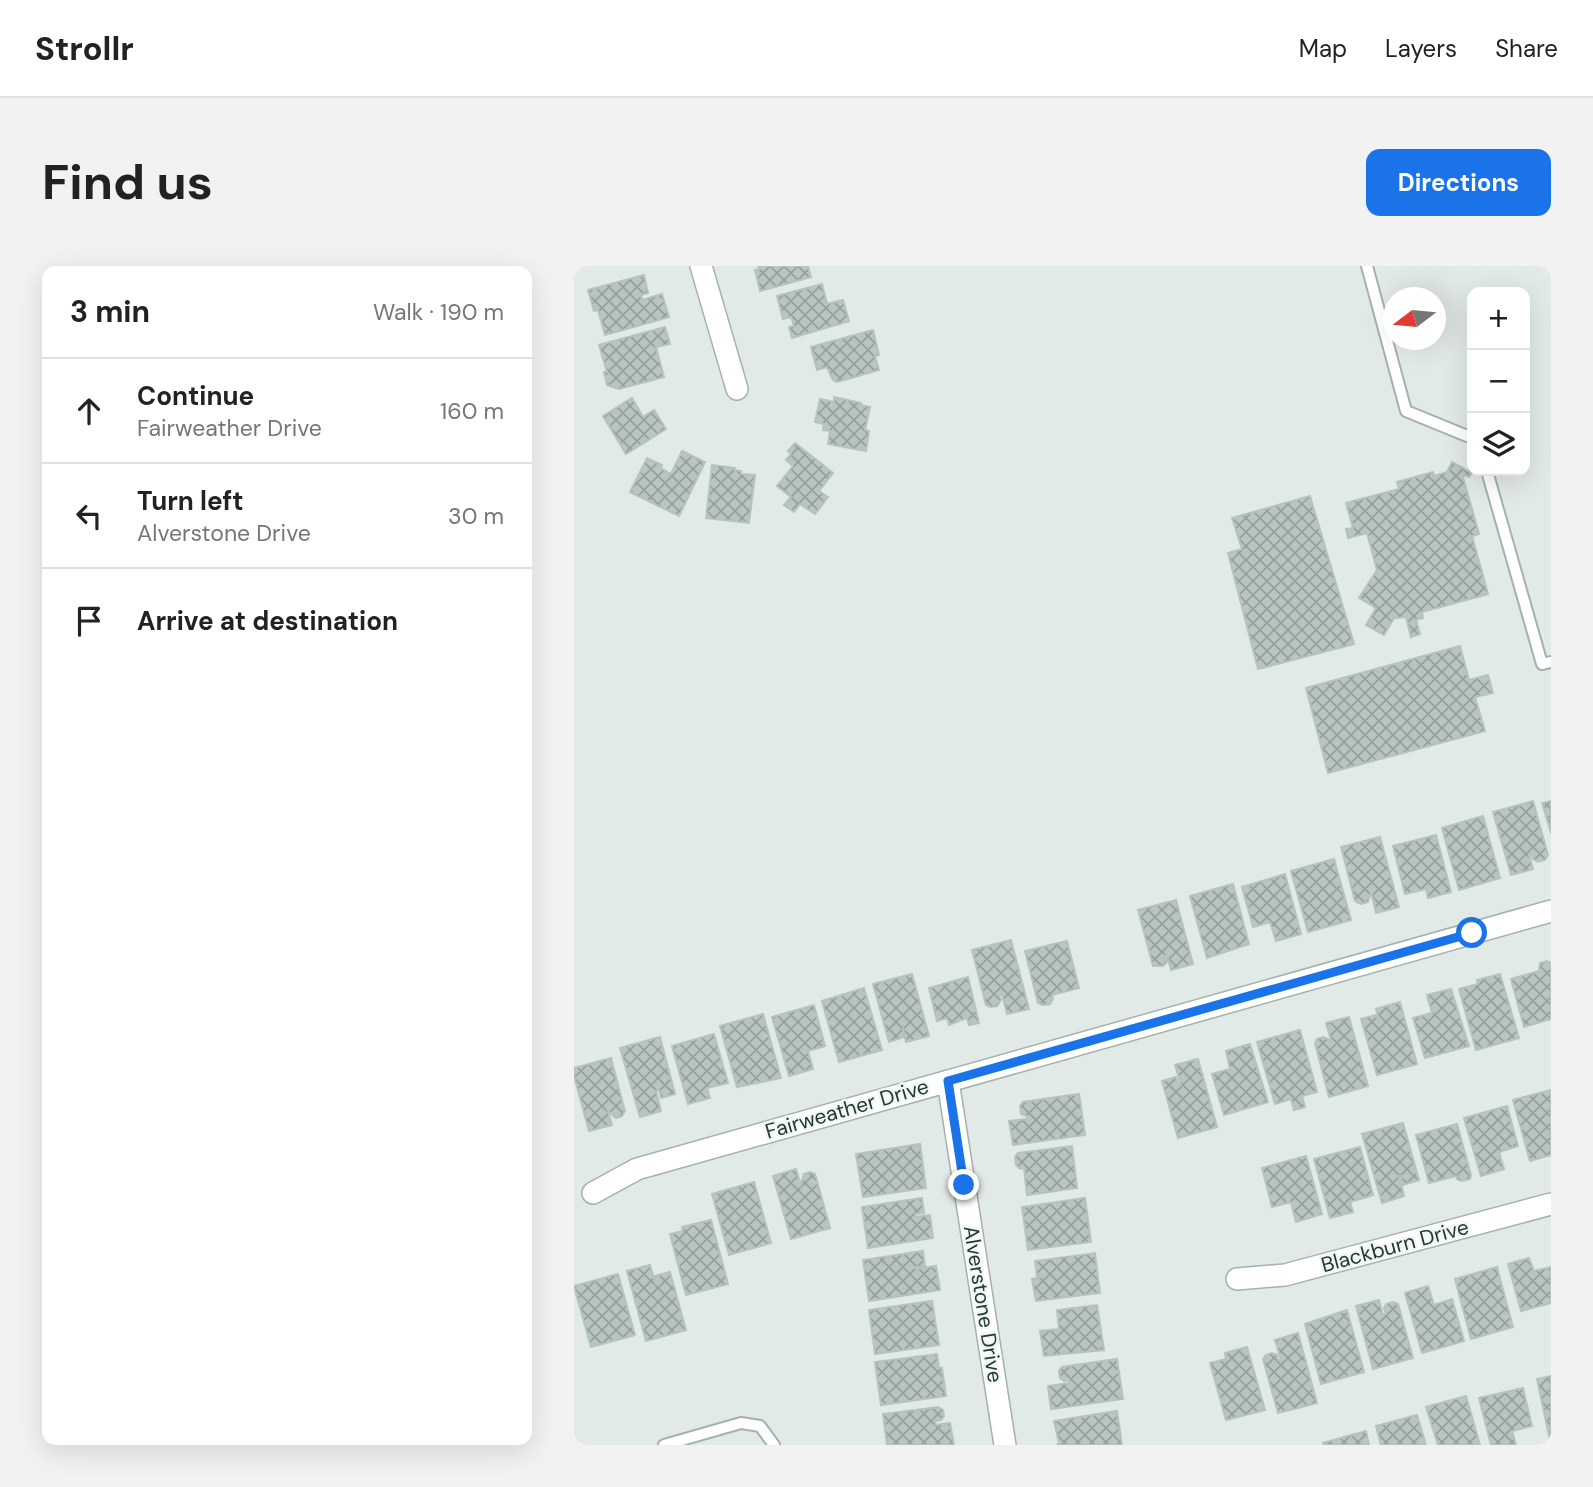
<!DOCTYPE html>
<meta charset="utf-8">
<style>
body{margin:0;font-family:"DM Sans",sans-serif;background:#f2f2f2;color:#222}
.controls{position:absolute;right:21px;top:21px;display:grid;overflow:hidden;border-radius:14px;box-shadow:0 7px 28px #0002}
.controls button{width:63px;height:63px;display:grid;place-items:center;padding:0;border:0;border-bottom:2px solid #e0e0e0;background:#fff;color:#222;font:35px sans-serif}
.compass{position:absolute;left:809px;top:21px;width:63px;height:63px;border-radius:50%;background:#fff;box-shadow:0 7px 28px #0002;rotate:254deg}
.stop{position:absolute;width:21px;height:21px;margin:-16px;border:5px solid #1a73e8;border-radius:50%;background:#fff}
.stop.end{background:#1a73e8;border-color:#fff;box-shadow:0 2px 7px #0008}
.list{margin:0;padding:0;list-style:none}
h2{display:flex;justify-content:space-between;align-items:center;height:91px;margin:0;padding:0 28px;font-size:30px}
h2 small{font-size:23px;font-weight:400;color:#767676}
.list li{display:grid;grid-template-columns:46px 1fr auto;gap:21px;align-items:center;box-sizing:border-box;height:105px;padding:0 28px;border-top:2px solid #e0e0e0}
.list b{display:block;font-size:26px;white-space:nowrap}
.list p{margin:0;font-size:23px;white-space:nowrap;color:#767676}
.list em{font-size:23px;font-style:normal;color:#767676}
.icon{flex:none;width:38px;height:38px;fill:none;stroke:currentColor;stroke-width:2;stroke-linecap:round;stroke-linejoin:round}
.map{position:relative;flex:none;width:977px;height:1179px;overflow:hidden;border-radius:14px}
header{display:flex;align-items:center;gap:42px;box-sizing:border-box;height:98px;padding:0 35px;background:#fff;border-bottom:2px solid #e0e0e0}
header strong{font-size:33px}
nav{display:flex;gap:38px;margin-inline-start:auto;font-size:24px}
.intro{display:flex;align-items:center;justify-content:space-between;box-sizing:border-box;height:168px;padding:0 42px}
h1{margin:0;font-size:49px}
.button{padding:18px 32px;border-radius:14px;background:#1a73e8;color:#fff;font-size:24px;font-weight:700}
main{display:flex;gap:42px;padding:0 42px}
aside{flex:1;background:#fff;border-radius:14px;box-shadow:0 7px 28px #0002}
.map>svg:first-child{display:block}
.building{fill:url(#building-cross-hatch);stroke:#b5c3be;stroke-width:2}
.lines{fill:none;stroke-linecap:round;stroke-linejoin:round}
.service-casing{stroke:#a5b1ae;stroke-width:14}
.minor-casing{stroke:#a5b1ae;stroke-width:24}
.service{stroke:#fff;stroke-width:10}
.minor{stroke:#fff;stroke-width:21}
.route{stroke:#1a73e8;stroke-width:9}
.labels{text-anchor:middle;dominant-baseline:central;stroke-width:5;stroke-linejoin:round;paint-order:stroke}
.street-label{font-size:21px;fill:#243934;stroke:#f2f7f5}
</style>
<header>
<strong>Strollr</strong>
<nav><a>Map</a><a>Layers</a><a>Share</a></nav>
</header>
<div class="intro"><h1>Find us</h1><a class="button">Directions</a></div>
<main>
<aside>
<h2>3 min<small>Walk · 190 m</small></h2>
<ul class="list">
<li><svg class="icon" aria-label="ahead" viewBox="0 0 24 24"><path d="M12 20V5M6 11l6-6 6 6"/></svg><div><b>Continue</b><p>Fairweather Drive</p></div><em>160 m</em></li>
<li><svg class="icon" aria-label="left" viewBox="0 0 24 24"><path d="M17 20v-9H6M10 6l-5 5 5 5"/></svg><div><b>Turn left</b><p>Alverstone Drive</p></div><em>30 m</em></li>
<li><svg class="icon" aria-label="arrive" viewBox="0 0 24 24"><path d="M6 21V4h12l-3 4 3 4H6"/></svg><div><b>Arrive at destination</b></div></li>
</ul>
</aside>
<div class="map">
<svg width="977" height="1179" viewBox="0 0 977 1179">
<defs>
<pattern id="building-cross-hatch" width="8" height="8" patternUnits="userSpaceOnUse" patternTransform="scale(1.75)"><rect width="8" height="8" fill="#b8c5c0"/><path d="M0 0l8 8M0 8l8-8" fill="none" stroke="#95a19d"/></pattern>
</defs>
<rect width="100%" height="100%" fill="#e2eae7"/>
<g class="building">
<path d="M184 0H234L237 11 186 25 181 4 185 3Z"/>
<path d="M70 9 74 27 67 29 68 34 88 28 95 51 31 69 24 44 20 45 14 24Z"/>
<path d="M248 18 253 38 269 34 275 55 218 72 215 61 220 60 217 51 209 53 203 30Z"/>
<path d="M91 61 96 78 82 81 90 111 45 123 33 119 30 106H33L25 79Z"/>
<path d="M299 64 305 89 301 90 305 104 263 116 259 114 253 101 243 104 237 81Z"/>
<path d="M260 131 287 137V139L296 141 291 164 295 165 292 185 254 178 256 165 249 164 250 158 241 156 246 133 260 136Z"/>
<path d="M58 132 69 151 80 144 92 163 52 188 29 150Z"/>
<path d="M221 177 259 207 245 225 254 231 241 248 226 238 220 246 210 239 217 231 203 220 219 200 212 194 217 188 214 185Z"/>
<path d="M108 185 131 196 105 250 56 226 73 192 88 199 87 202 97 208Z"/>
<path d="M878 196 898 207 895 211 891 209 889 211 905 268 898 270 914 328 848 346 849 352 842 354 846 368 837 371 832 351 820 352 810 369 792 359 802 342 785 332 803 304 793 267 774 272 772 263 779 262 772 237 825 223 823 216 859 206 860 210 873 206Z"/>
<path d="M138 199 161 202 160 204 167 205V208L181 209 175 257 132 252Z"/>
<path d="M736 230 780 378 684 403 654 287 668 283 658 252Z"/>
<path d="M886 380 895 414 914 409 919 427 901 431 911 465 754 507 732 422Z"/>
<path d="M959 535 974 589 971 594 964 596 959 593 957 588 955 589 959 603 937 609 919 546Z"/>
<path d="M977 535V567L968 537Z"/>
<path d="M909 550 926 612 885 624 868 562Z"/>
<path d="M862 569 877 626 854 632 852 623 831 628 819 580Z"/>
<path d="M806 571 825 641 802 647 797 626 794 636 787 638 781 635 767 581Z"/>
<path d="M760 593 777 654 734 666 717 605Z"/>
<path d="M711 608 727 668 702 675 696 656 679 661 668 621Z"/>
<path d="M659 618 675 678 633 692 616 630Z"/>
<path d="M602 634 619 698 597 704 593 689 591 690 593 696 589 700H579L564 644Z"/>
<path d="M437 674 455 743 433 748 428 728 425 729 427 734 423 740 417 741 412 739 398 684Z"/>
<path d="M493 675 505 722 478 729 479 733 476 738 469 739 464 737 451 685Z"/>
<path d="M973 695 977 697V753L950 761 937 713 965 705 966 697Z"/>
<path d="M338 708 355 770 332 776 329 762 330 771 315 776 299 718Z"/>
<path d="M926 708 945 772 902 784 885 723 904 718 903 714Z"/>
<path d="M394 711 405 757 395 759 393 752 375 759 373 752 363 755 355 722Z"/>
<path d="M290 722 308 784 265 796 248 735Z"/>
<path d="M877 723 895 780 851 792 839 752 858 747 853 729Z"/>
<path d="M826 736 843 798 803 809 787 753 802 749 806 757 802 743Z"/>
<path d="M240 739 251 780 234 785 239 803 215 810 198 751Z"/>
<path d="M189 748 207 812 163 821 146 760Z"/>
<path d="M775 751 794 820 755 831 741 777 743 773 749 771 754 773 758 778 752 757Z"/>
<path d="M726 764 743 826 728 830 731 841 720 844 717 833 701 838 683 776Z"/>
<path d="M140 768 154 817 133 822 136 832 114 838 98 780Z"/>
<path d="M86 771 101 828 87 832 85 824 82 825 87 845 66 851 46 782Z"/>
<path d="M676 778 694 836 650 849 638 808 656 803 652 785Z"/>
<path d="M37 792 51 845 48 850 42 852 34 845 38 859 15 865 0 810V802Z"/>
<path d="M624 793 643 861 604 872 588 815 602 811 605 820 607 819 601 799Z"/>
<path d="M977 824V889L956 895 939 834Z"/>
<path d="M505 828 511 869 439 879 435 855 453 853V850L447 848 446 840 449 836Z"/>
<path d="M933 840 944 880 925 886 930 903 907 910 890 852Z"/>
<path d="M829 857 845 914 829 919 827 910H825L830 930 808 937 788 868Z"/>
<path d="M883 858 897 909 896 913 887 915 883 913 882 910 855 917 842 869Z"/>
<path d="M346 878 352 922 289 931 282 888Z"/>
<path d="M498 880 503 922 453 929 450 902 446 903 442 899 441 891 444 887Z"/>
<path d="M786 881 799 929 776 936 779 946 756 952 740 893Z"/>
<path d="M732 890 748 948 722 956 717 936 698 941 688 902Z"/>
<path d="M222 903 227 919 230 908 236 906 241 908 256 962 217 973 199 910Z"/>
<path d="M180 916 197 977 155 989 138 928Z"/>
<path d="M348 932 350 947 341 948V951L356 949 359 972 294 982 288 941Z"/>
<path d="M511 932 517 976 454 984 448 941Z"/>
<path d="M137 954 154 1018 112 1029 96 968 109 965 108 961Z"/>
<path d="M349 985 351 1000 342 1001V1003L362 1000 366 1024 295 1035 289 994Z"/>
<path d="M521 987 526 1027 462 1035 458 1013 468 1011V1009L463 1010 461 995Z"/>
<path d="M955 992 960 1005 977 1001V1037L947 1045 934 998Z"/>
<path d="M76 999 82 1019 81 1010 96 1006 112 1064 72 1075 53 1005Z"/>
<path d="M923 1001 939 1061 897 1073 881 1013Z"/>
<path d="M44 1008 61 1069 17 1081 0 1020Z"/>
<path d="M854 1020 860 1039 878 1033 890 1075 848 1087 831 1027Z"/>
<path d="M805 1034 809 1049 812 1048 810 1042 812 1038 819 1036 824 1038 839 1092 799 1103 782 1040Z"/>
<path d="M358 1035 365 1079 301 1088 295 1044Z"/>
<path d="M523 1039 530 1084 470 1090 466 1065 485 1063 483 1044Z"/>
<path d="M773 1044 790 1106 747 1118 731 1058Z"/>
<path d="M724 1067 743 1137 704 1147 689 1093 692 1089 698 1087 703 1089 704 1094H707L701 1074Z"/>
<path d="M673 1081 691 1144 652 1154 636 1097 652 1093 651 1087Z"/>
<path d="M363 1088 365 1102H368L372 1130 307 1139 301 1096Z"/>
<path d="M543 1093 549 1133 477 1143 474 1120 495 1117V1114L490 1115 486 1112 485 1105 488 1101Z"/>
<path d="M977 1110V1174H976L963 1113Z"/>
<path d="M949 1122 958 1160 938 1165 942 1179H917L905 1132Z"/>
<path d="M892 1130 906 1179H864L852 1141Z"/>
<path d="M364 1141 369 1144 370 1150 367 1154 361 1155 362 1159 376 1157 380 1179H313L309 1148Z"/>
<path d="M543 1145 548 1179H483L485 1177 480 1155Z"/>
<path d="M843 1149 852 1179H807L802 1160Z"/>
<path d="M792 1165 795 1179H750L749 1177Z"/>
</g>
<g class="lines">
<g class="service-casing">
<g id="service">
<path d="M793 0 832 145 898 172"/>
<path d="M913 205 968 398 977 396"/>
<path d="M90 1179 167 1157 186 1160 200 1179"/>
</g>
</g>
<g class="minor-casing">
<g id="minor">
<path d="M127 0 163 123"/>
<path d="M374 815 431 1179"/>
<path d="M19 927 63 903 977 645"/>
<path d="M663 1013 711 1009 977 938"/>
</g>
</g>
<use href="#service" class="service"/>
<use href="#minor" class="minor"/>
</g>
<g class="lines">
<path class="route" d="M390 919 374 815 898 667"/>
</g>
<g class="labels">
<g class="street-label">
<text transform="translate(273 843) rotate(-16)">Fairweather Drive</text>
<text transform="translate(821 980) rotate(-15)">Blackburn Drive</text>
<text transform="translate(409 1038) rotate(81)">Alverstone Drive</text>
</g>
</g>
</svg>
<div class="controls">
<button>+</button>
<button>−</button>
<button><svg class="icon" aria-label="layers" viewBox="0 0 24 24"><path d="M12 4l9 5-9 5-9-5zM3 14l9 5 9-5"/></svg></button>
</div>
<svg class="compass" viewBox="-18 -18 36 36"><path d="M0-13l5 13h-10z" fill="#e53935"/><path d="M0 13l5-13h-10z" fill="#767676"/></svg>
<div class="stop" style="left:898px;top:667px"></div>
<div class="stop end" style="left:390px;top:919px"></div>
</div>
</main>
